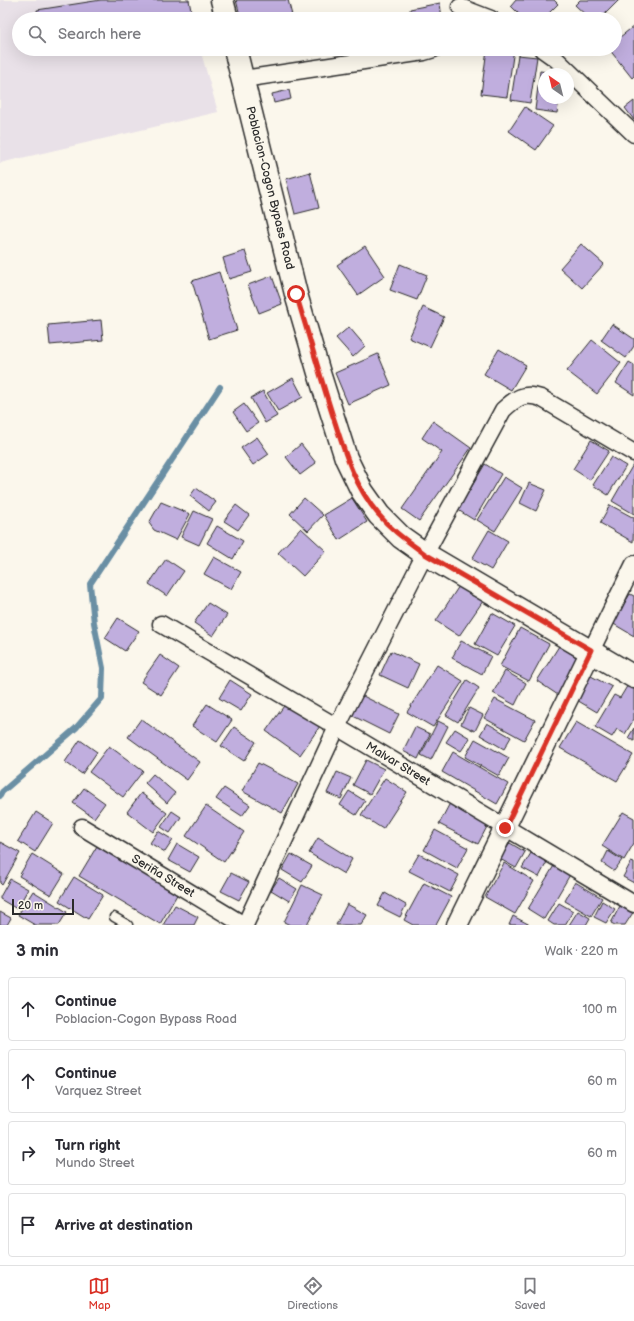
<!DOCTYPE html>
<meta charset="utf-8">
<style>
body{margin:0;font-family:"Balsamiq Sans",sans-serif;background:#f2f2f3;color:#2b2b33}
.compass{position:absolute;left:538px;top:68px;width:36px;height:36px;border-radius:50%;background:#fff;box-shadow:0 4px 16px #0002;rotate:325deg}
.scale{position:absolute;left:12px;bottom:10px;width:62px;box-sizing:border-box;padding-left:4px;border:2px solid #2b2b2b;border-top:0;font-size:11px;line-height:14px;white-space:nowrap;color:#2b2b2b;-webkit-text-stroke:3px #fbf7ec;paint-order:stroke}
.stop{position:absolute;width:12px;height:12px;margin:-9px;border:3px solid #d93025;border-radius:50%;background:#fff}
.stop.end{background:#d93025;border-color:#fff;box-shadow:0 1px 4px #0008}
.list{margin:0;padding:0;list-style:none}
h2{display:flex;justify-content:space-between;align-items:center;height:52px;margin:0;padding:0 16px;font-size:17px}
h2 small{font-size:13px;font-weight:400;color:#7c7c81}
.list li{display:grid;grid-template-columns:26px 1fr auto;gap:12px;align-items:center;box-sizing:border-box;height:64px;margin:0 8px 8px;padding:0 8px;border:1px solid #e1e1e2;border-radius:4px}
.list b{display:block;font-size:15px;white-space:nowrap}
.list p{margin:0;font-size:13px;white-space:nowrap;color:#7c7c81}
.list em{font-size:13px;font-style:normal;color:#7c7c81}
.icon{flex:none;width:22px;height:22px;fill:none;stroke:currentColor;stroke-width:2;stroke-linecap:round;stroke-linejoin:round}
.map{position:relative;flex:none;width:634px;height:925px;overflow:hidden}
.search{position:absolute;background:#fff;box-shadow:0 4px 16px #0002;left:12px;right:12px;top:12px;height:44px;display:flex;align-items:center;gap:10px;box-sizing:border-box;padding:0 14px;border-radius:22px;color:#7c7c81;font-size:15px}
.sheet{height:340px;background:#fff}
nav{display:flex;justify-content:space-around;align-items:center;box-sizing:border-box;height:56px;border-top:1px solid #e1e1e2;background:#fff;font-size:11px;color:#7c7c81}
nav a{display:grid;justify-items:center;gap:2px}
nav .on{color:#d93025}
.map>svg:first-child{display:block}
.built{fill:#e9e1e8}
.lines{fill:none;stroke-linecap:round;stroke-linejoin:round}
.stream{stroke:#6a8fa4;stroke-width:6}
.building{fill:#c0aede;stroke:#2b2b2b}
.service-casing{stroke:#2b2b2b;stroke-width:11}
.minor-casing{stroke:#2b2b2b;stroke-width:19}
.tertiary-casing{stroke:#2b2b2b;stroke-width:23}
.secondary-casing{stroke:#2b2b2b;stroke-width:25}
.service{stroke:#fbf7ec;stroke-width:8}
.minor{stroke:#fbf7ec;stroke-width:16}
.tertiary{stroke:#fbf7ec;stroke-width:20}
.secondary{stroke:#fbf7ec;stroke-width:22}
.route{stroke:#d93025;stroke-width:5}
.labels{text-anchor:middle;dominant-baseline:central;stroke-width:3;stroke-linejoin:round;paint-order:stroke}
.street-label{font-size:12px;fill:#2b2b2b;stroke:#fbf7ec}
</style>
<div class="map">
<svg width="634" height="925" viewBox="0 0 634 925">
<rect width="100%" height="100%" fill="#fbf7ec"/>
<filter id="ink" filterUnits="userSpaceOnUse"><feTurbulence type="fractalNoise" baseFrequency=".025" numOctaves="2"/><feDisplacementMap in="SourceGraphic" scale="8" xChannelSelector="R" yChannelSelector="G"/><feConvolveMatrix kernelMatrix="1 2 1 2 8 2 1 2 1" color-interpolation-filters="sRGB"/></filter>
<g filter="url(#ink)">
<path class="built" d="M0 0H187L192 19H19V49H200L218 112 0 163Z"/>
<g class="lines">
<path class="stream" d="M0 796 2 792 76 728 102 698 103 668 94 623 90 584 220 387"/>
</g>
<g class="building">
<path d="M101 0H189L192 16 175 19H38L37 10Z"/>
<path d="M236 0H288L293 19H241Z"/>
<path d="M516 0H554L558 4 543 19H524L511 6Z"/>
<path d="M580 0H619L600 19H590L575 5Z"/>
<path d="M440 3 442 19H412L410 9Z"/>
<path d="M634 26V76L632 78 609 49H615V41Z"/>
<path d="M487 49H514L507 97 481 94Z"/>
<path d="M518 55 537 57 530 103 511 100Z"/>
<path d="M540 71 562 74H544V98H559L557 113 535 110Z"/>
<path d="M289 90 291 99 274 103 272 94Z"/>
<path d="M634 101V120L625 108Z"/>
<path d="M525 107 553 126 536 150 509 131Z"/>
<path d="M310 172 319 208 295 214 286 179Z"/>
<path d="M581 244 604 264 582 288 560 268Z"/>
<path d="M365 246 385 276 358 295 337 265Z"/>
<path d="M245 251 252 272 229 279 223 258Z"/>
<path d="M400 264 427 275 417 300 390 290Z"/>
<path d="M219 272 237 330 209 339 192 281Z"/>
<path d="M272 276 282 304 259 313 248 285Z"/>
<path d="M423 307 444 317 430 347 409 338Z"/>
<path d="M101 320 103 340 50 345 48 325Z"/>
<path d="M612 324 634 339V346L626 358 601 340Z"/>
<path d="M349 327 365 346 353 357 336 338Z"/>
<path d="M592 340 621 363 597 394 567 371Z"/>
<path d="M499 349 526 365 511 390 484 374Z"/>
<path d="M378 354 391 385 348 404 335 373Z"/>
<path d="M629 362 634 365V395L616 383Z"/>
<path d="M293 378 303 397 278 411 267 393Z"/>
<path d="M263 391 277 416 265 423 251 398Z"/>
<path d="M244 404 258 423 246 431 233 412Z"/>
<path d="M433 421 471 448 419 521 402 509 442 452 422 438Z"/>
<path d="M257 437 269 454 253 465 241 448Z"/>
<path d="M591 440 609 451 590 480 573 469Z"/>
<path d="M301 444 316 463 300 475 286 457Z"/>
<path d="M611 457 626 466 608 495 593 485Z"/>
<path d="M634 463V514L612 501Z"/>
<path d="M485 464 501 474 474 520 458 510Z"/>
<path d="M504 477 522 488 495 531 477 520Z"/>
<path d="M529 483 546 490 536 511 520 503Z"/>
<path d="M196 488 216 502 209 511 190 496Z"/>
<path d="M304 498 323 515 308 531 290 514Z"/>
<path d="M352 498 367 522 339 540 324 515Z"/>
<path d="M161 502 190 514 176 540 154 530 149 523Z"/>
<path d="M236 505 249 515 238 530 224 521Z"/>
<path d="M610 505 634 518 633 542 600 523Z"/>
<path d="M194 511 212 519 199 545 181 537Z"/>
<path d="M217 526 243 541 233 559 207 543Z"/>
<path d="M301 528 326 551 303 576 278 553Z"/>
<path d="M489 530 508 541 491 570 472 559Z"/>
<path d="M214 557 241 572 231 589 204 574Z"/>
<path d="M166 559 184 571 167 596 149 584Z"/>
<path d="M459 586 483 601 459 636 436 621Z"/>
<path d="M630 594 634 596V636L612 623Z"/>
<path d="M208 603 227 615 213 636 194 623Z"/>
<path d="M492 613 515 626 497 656 475 644Z"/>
<path d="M118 618 139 631 125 651 105 638Z"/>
<path d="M520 628 549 644 529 681 500 666Z"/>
<path d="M461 641 491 656 482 674 452 658Z"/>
<path d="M559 646 581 660 558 695 537 681Z"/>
<path d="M391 651 419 664 408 688 380 675Z"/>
<path d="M160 655 179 668 161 695 141 682Z"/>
<path d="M437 665 463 681 433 727 407 712Z"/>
<path d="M505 671 526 683 515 705 493 693Z"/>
<path d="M589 675 612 687 597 712 575 699Z"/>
<path d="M230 680 252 694 241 711 219 698Z"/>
<path d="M467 680 479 688 458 722 446 715Z"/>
<path d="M629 683 634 686V719L625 734 617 729 612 737 595 727 614 695 620 698Z"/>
<path d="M359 694 399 714 389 734 349 714Z"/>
<path d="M495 699 535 720 524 740 484 718Z"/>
<path d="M286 703 320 726 300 755 266 731Z"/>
<path d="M207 704 232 720 217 742 192 726Z"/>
<path d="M469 708 483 715 475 731 461 724Z"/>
<path d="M141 719 200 762 187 780 128 737Z"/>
<path d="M438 721 448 726 431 760 421 755Z"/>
<path d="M576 722 633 755 617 781 560 748Z"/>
<path d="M487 723 511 737 504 749 480 735Z"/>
<path d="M234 727 256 742 244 761 221 746Z"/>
<path d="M415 727 430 734 418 759 403 751Z"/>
<path d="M634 728V741L628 738Z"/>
<path d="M455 729 470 738 461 751 446 742Z"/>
<path d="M475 739 509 758 499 776 465 757Z"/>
<path d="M80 740 97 752 82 774 65 762Z"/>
<path d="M109 746 143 771 123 797 89 772Z"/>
<path d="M453 752 508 784 497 804 442 772Z"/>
<path d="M366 760 384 769 370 794 353 785Z"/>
<path d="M258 763 298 784 282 813 242 791Z"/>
<path d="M337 772 351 778 341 799 327 793Z"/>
<path d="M153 774 175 793 167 803 145 783Z"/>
<path d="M385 778 407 792 383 829 361 815Z"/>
<path d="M84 788 105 803 94 818 73 803Z"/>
<path d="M224 788 250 805 242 816 216 799Z"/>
<path d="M349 791 365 801 356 815 340 805Z"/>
<path d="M141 793 167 813 153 832 127 812Z"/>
<path d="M450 803 489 823 478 844 439 824Z"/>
<path d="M206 806 244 832 224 862 186 836Z"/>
<path d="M172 811 181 817 170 833 161 827Z"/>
<path d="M36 812 53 823 35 852 18 841Z"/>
<path d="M623 812 634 818V843L624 860 602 846Z"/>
<path d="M435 830 468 848 457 868 424 850Z"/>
<path d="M158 831 173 840 165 852 150 843Z"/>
<path d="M318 838 352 859 344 874 309 853Z"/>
<path d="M0 842 20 853 2 885 0 883Z"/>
<path d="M510 843 525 852 516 868 500 859Z"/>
<path d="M177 844 199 857 190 872 168 860Z"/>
<path d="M97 846 178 893 160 924 79 876Z"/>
<path d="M608 851 622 860 614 871 602 863Z"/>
<path d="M531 853 547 862 539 877 522 868Z"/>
<path d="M32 854 64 874 51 895 19 876Z"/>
<path d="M291 854 312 866 302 882 282 870Z"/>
<path d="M419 854 459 875 450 892 409 871Z"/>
<path d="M631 862 634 863V883L623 877Z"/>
<path d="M504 863 534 881 515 914 485 897Z"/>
<path d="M555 864 571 873 544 919 528 909Z"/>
<path d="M231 873 249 882 239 900 221 891Z"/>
<path d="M74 877 103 895 88 919 59 901Z"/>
<path d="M279 878 297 889 289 901 271 890Z"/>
<path d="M10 879 28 889 17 909 0 899V897Z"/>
<path d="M575 882 602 898 591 916 565 901Z"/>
<path d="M424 883 451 897 436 925H413L404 920Z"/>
<path d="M302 885 323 895 307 925H290L284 922Z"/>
<path d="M33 891 67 912 59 925H35L18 915Z"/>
<path d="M385 893 406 905 400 917 378 906Z"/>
<path d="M602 901 615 909 606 923 594 917Z"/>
<path d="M559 903 573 911 565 925H554L548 921Z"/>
<path d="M347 904 367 915 361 925H336Z"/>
<path d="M621 904 634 911 625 925H615L611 923Z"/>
<path d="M175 905 198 917 194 925H163Z"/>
<path d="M578 911 590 918 586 925H569Z"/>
<path d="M0 912 11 918 7 925H0Z"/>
<path d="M513 916 530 925H509Z"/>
</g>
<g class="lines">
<g class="service-casing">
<path id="service" d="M114 917 128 925"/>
</g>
<g class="minor-casing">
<g id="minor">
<path d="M460 7 491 19"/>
<path d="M542 49 556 59 634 134"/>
<path d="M243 79 424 52 434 49"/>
<path d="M161 624 337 727 634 904"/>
<path d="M591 651 634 564"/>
<path d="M82 827 244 925"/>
<path d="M245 925 337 727 425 554 503 410C516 398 524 392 541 398L634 453"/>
</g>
</g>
<g class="tertiary-casing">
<path id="tertiary" d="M457 925 591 651"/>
</g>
<g class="secondary-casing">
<g id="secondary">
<path d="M222 0 227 19"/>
<path d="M235 49 296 294 319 373 346 458 362 491 379 515 401 537 425 554 634 677"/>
</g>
</g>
<use href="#service" class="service"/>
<use href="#minor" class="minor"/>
<use href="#tertiary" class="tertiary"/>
<use href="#secondary" class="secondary"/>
</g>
</g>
<g class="lines" filter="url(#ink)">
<path class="route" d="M296 294C308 333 319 372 331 410 343 447 353 485 379 515 392 531 409 542 425 554L591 650 505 828"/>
</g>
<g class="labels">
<g class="street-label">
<text transform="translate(270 188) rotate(76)">Poblacion-Cogon Bypass Road</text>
<text transform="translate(398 764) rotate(31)">Malvar Street</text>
<text transform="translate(163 876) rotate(31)">Seriña Street</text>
</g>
</g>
</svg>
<svg class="compass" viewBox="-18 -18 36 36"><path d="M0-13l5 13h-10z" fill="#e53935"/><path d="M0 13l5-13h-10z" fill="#7c7c81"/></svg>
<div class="scale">20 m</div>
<div class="stop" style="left:296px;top:294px"></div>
<div class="stop end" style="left:505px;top:828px"></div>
<div class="search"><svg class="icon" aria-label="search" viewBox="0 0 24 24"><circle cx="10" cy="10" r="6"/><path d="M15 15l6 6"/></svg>Search here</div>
</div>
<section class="sheet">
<h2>3 min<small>Walk · 220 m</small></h2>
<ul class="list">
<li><svg class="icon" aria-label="ahead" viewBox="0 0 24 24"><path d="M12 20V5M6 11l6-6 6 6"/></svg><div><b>Continue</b><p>Poblacion-Cogon Bypass Road</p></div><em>100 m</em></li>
<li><svg class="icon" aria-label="ahead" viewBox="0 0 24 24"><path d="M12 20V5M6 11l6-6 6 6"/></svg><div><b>Continue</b><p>Varquez Street</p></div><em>60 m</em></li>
<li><svg class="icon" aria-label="right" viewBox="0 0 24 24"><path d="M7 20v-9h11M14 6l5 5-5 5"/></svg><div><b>Turn right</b><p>Mundo Street</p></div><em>60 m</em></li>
<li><svg class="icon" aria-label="arrive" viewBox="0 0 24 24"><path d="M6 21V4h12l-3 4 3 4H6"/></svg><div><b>Arrive at destination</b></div></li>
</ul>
</section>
<nav>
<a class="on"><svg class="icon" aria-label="map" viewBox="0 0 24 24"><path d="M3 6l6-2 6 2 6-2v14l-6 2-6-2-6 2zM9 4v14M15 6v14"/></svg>Map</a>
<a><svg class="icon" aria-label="directions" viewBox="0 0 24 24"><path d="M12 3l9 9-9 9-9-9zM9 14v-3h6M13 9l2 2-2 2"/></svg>Directions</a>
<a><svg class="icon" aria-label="saved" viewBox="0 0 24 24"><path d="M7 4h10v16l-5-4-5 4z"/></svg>Saved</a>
</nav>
